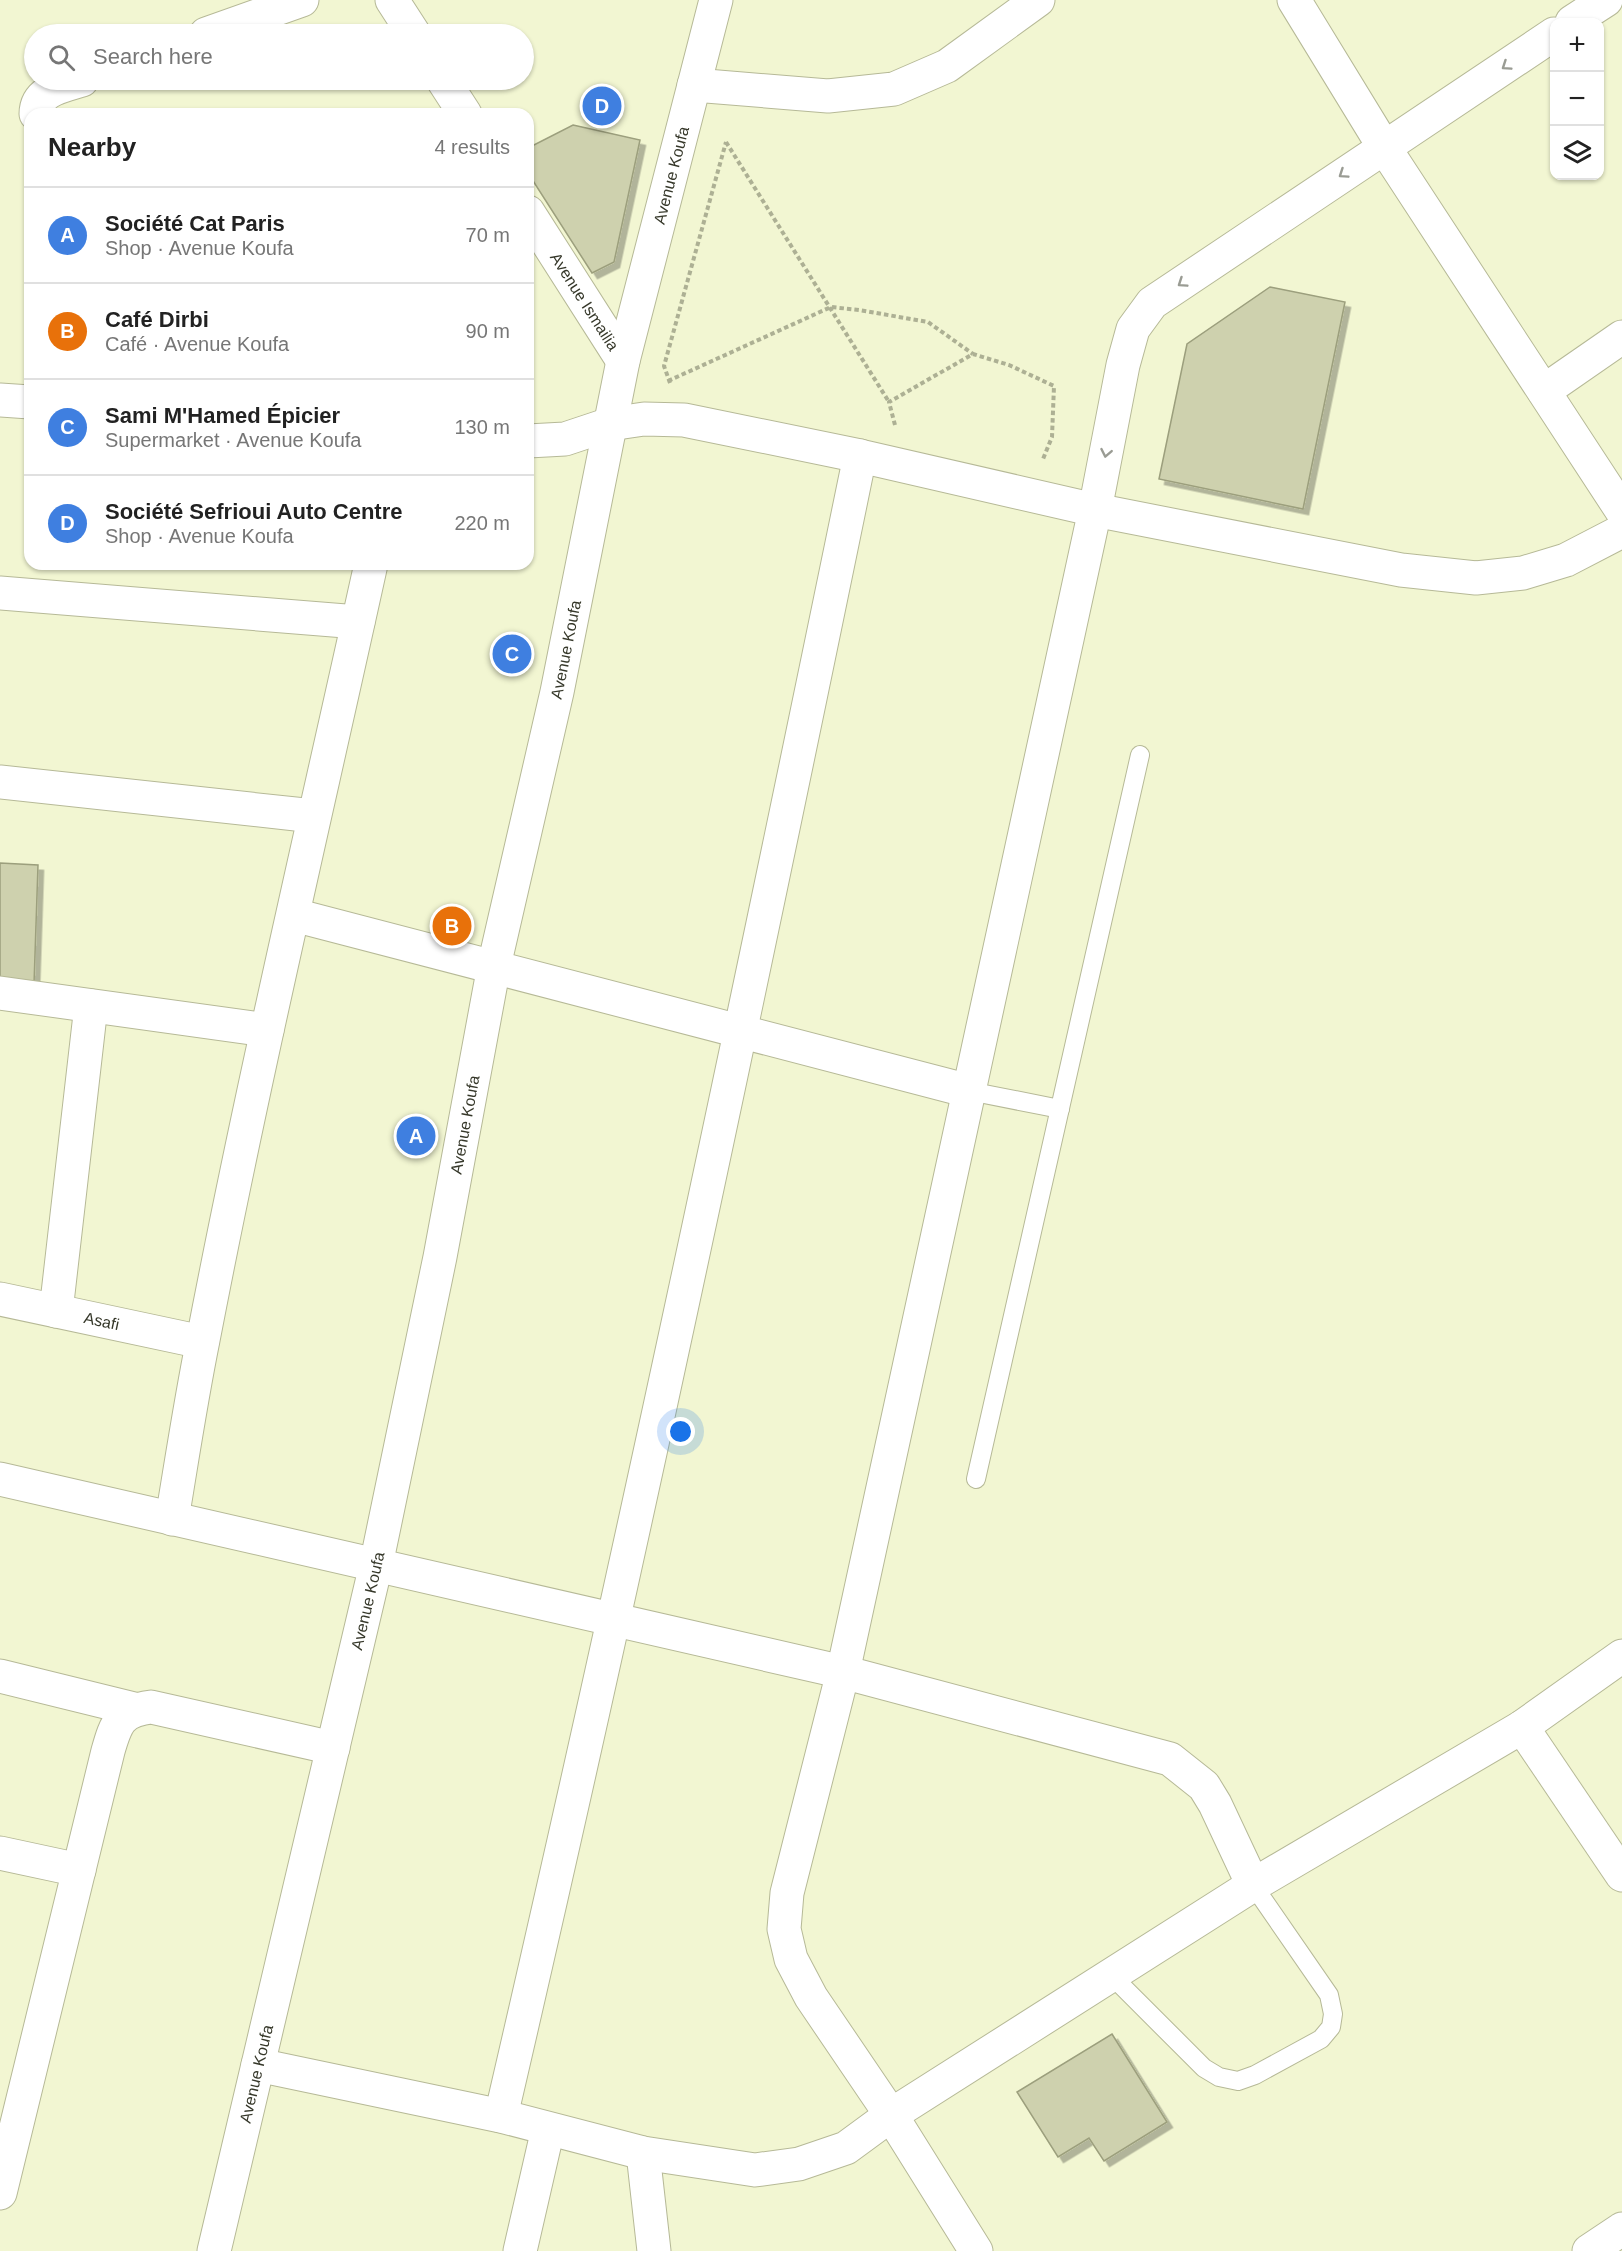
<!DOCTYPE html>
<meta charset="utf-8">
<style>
body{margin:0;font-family:Helvetica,sans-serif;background:#f2f2f2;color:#222}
.controls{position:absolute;right:18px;top:18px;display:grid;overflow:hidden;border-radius:12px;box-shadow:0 2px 4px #0004}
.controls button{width:54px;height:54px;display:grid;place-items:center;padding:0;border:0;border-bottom:2px solid #e0e0e0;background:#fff;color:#222;font:30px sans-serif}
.you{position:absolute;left:681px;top:1432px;width:21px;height:21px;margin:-15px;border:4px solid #fff;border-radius:50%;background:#1a73e8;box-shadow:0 0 0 9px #1a73e833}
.badge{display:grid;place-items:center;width:39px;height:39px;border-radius:50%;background:#1a73e8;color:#fff;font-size:20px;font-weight:700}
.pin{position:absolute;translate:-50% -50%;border:3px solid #fff;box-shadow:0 2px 6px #0006}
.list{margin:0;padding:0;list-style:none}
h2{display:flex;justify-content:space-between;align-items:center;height:78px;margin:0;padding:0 24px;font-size:26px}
h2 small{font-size:20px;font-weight:400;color:#767676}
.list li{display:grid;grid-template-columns:39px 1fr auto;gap:18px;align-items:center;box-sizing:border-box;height:96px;padding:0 24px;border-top:2px solid #e0e0e0}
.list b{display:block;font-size:22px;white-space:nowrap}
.list p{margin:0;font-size:20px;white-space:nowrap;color:#767676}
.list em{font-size:20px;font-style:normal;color:#767676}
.icon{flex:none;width:33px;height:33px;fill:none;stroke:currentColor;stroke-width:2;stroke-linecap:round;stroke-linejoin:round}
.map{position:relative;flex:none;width:1622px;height:2251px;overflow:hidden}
.search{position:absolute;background:#fff;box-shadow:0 2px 4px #0004;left:24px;top:24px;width:510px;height:66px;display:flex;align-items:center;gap:15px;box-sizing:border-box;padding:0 21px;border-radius:33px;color:#767676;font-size:22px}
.panel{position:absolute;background:#fff;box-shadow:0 2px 4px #0004;left:24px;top:108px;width:510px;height:462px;border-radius:18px}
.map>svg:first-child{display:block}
.building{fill:#ced1ae;stroke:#9c9f7d;stroke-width:1.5;filter:url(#shadow)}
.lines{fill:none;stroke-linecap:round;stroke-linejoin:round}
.service-casing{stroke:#b6b997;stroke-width:20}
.minor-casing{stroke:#b6b997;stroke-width:35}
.path{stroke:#adb094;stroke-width:4;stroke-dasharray:4.5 3;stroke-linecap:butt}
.service{stroke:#fff;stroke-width:18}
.minor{stroke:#fff;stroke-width:33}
.oneway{stroke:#9a9c94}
.labels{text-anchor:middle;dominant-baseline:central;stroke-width:5;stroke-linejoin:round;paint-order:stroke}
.street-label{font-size:16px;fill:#36382a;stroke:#fff}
</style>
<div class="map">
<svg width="1622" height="2251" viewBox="0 0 1622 2251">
<defs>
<filter id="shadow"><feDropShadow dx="5.5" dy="5.5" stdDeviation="0" flood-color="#0004"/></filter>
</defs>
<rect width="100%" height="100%" fill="#f2f6d2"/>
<g class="building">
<path d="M573 125 640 140 614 262 592 273 528 173V148Z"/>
<path d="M1270 287 1345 302 1303 509 1159 479 1187 344Z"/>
<path d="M0 863 38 865 34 984 0 983Z"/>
<path d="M1112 2034 1167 2122 1104 2161 1089 2138 1058 2157 1017 2092Z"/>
</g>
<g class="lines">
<g class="service-casing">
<g id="service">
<path d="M969 1091 1060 1109"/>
<path d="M976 1479 1140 755"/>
<path d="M1111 1975 1204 2068 1219 2077 1238 2081 1255 2075 1321 2039 1331 2027 1333 2014 1329 1995 1253 1885"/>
</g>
</g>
<g class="minor-casing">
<g id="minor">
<path d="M392 0 414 34"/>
<path d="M1294 0 1384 147 1622 511"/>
<path d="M1572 22 1606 0"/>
<path d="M206 34 302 0"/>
<path d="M443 80 465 114"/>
<path d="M694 85 828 96 894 89 947 66 1038 0"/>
<path d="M36 114C36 90 63 86 82 80"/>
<path id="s1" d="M528 212 623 361"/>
<path d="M1544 391 1622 337"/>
<path d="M0 400 30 402"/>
<path d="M528 441 565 439 610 424 644 419 684 420 860 456 1095 510 1401 570 1476 578 1523 573 1566 560 1622 531"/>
<path d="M0 593 358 622"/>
<path d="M0 782 314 816"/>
<path d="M294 915 969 1091"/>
<path d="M0 993 267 1030"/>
<path id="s2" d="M0 1299 202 1342"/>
<path d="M56 1311 91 1006"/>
<path d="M0 1479 843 1672 1170 1759 1204 1786 1215 1804 1253 1885"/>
<path d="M172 1519C182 1459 191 1399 203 1340 253 1080 314 823 371 564"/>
<path d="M0 1676 134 1709"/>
<path d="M1522 1727 1622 1875"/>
<path d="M0 1853 79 1870"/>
<path d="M258 2065 501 2116 643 2153 755 2170 799 2164 846 2148 891 2115 1253 1885 1522 1727 1622 1656"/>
<path d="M501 2116C629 1565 746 1011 860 456"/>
<path d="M643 2153 654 2251"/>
<path d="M0 2193 108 1751C116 1723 120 1711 151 1707L333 1748"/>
<path id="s3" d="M214 2251 376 1565 440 1257 494 966 557 692 623 361 716 0"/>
<path d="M520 2251 548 2129"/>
<path d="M976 2251 891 2115 811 1997 791 1959 784 1929 787 1893 843 1672 1095 510 1123 365 1133 329 1152 303 1554 34"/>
<path d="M1589 2251 1622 2229"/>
</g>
</g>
<g class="path">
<path d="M726 142 889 402"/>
<path d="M668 381 831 307 859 310 928 322 973 354"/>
<path d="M670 383 664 366 726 142"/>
<path d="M895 425 889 402 973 354 1009 365 1054 386 1052 437 1043 459"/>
</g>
<use href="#service" class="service"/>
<use href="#minor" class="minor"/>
</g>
<defs><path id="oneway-chevron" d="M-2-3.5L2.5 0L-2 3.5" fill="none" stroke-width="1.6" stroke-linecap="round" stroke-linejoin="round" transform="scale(1.5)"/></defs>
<g class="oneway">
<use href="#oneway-chevron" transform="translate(1506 66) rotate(146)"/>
<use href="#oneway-chevron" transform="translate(1343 174) rotate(146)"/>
<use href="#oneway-chevron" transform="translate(1182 283) rotate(146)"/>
<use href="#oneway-chevron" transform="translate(1106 453) rotate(101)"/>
</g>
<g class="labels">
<g class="street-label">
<text stroke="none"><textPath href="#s3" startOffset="2126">Avenue Koufa</textPath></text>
<text stroke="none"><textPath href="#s1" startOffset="106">Avenue Ismailia</textPath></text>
<text stroke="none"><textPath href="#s3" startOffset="1640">Avenue Koufa</textPath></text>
<text stroke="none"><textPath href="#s3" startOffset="1154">Avenue Koufa</textPath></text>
<text stroke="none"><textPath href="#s2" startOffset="104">Asafi</textPath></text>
<text stroke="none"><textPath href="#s3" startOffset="668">Avenue Koufa</textPath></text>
<text stroke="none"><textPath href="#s3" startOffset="182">Avenue Koufa</textPath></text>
</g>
</g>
</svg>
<div class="controls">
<button>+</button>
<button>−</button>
<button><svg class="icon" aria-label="layers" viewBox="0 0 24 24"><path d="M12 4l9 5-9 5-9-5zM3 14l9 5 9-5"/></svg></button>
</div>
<div class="you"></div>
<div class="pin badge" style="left:416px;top:1136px;background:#3f7fe0">A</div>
<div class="pin badge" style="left:452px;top:926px;background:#e8710a">B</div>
<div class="pin badge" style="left:512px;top:654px;background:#3f7fe0">C</div>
<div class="pin badge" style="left:602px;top:106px;background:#3f7fe0">D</div>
<div class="search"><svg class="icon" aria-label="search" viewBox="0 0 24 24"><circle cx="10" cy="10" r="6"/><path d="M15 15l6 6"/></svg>Search here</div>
<section class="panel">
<h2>Nearby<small>4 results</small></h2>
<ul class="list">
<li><span class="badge" style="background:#3f7fe0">A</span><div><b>Société Cat Paris</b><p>Shop · Avenue Koufa</p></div><em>70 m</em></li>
<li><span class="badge" style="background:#e8710a">B</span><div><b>Café Dirbi</b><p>Café · Avenue Koufa</p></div><em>90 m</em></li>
<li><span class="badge" style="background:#3f7fe0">C</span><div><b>Sami M'Hamed Épicier</b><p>Supermarket · Avenue Koufa</p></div><em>130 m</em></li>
<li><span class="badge" style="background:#3f7fe0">D</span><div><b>Société Sefrioui Auto Centre</b><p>Shop · Avenue Koufa</p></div><em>220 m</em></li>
</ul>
</section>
</div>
